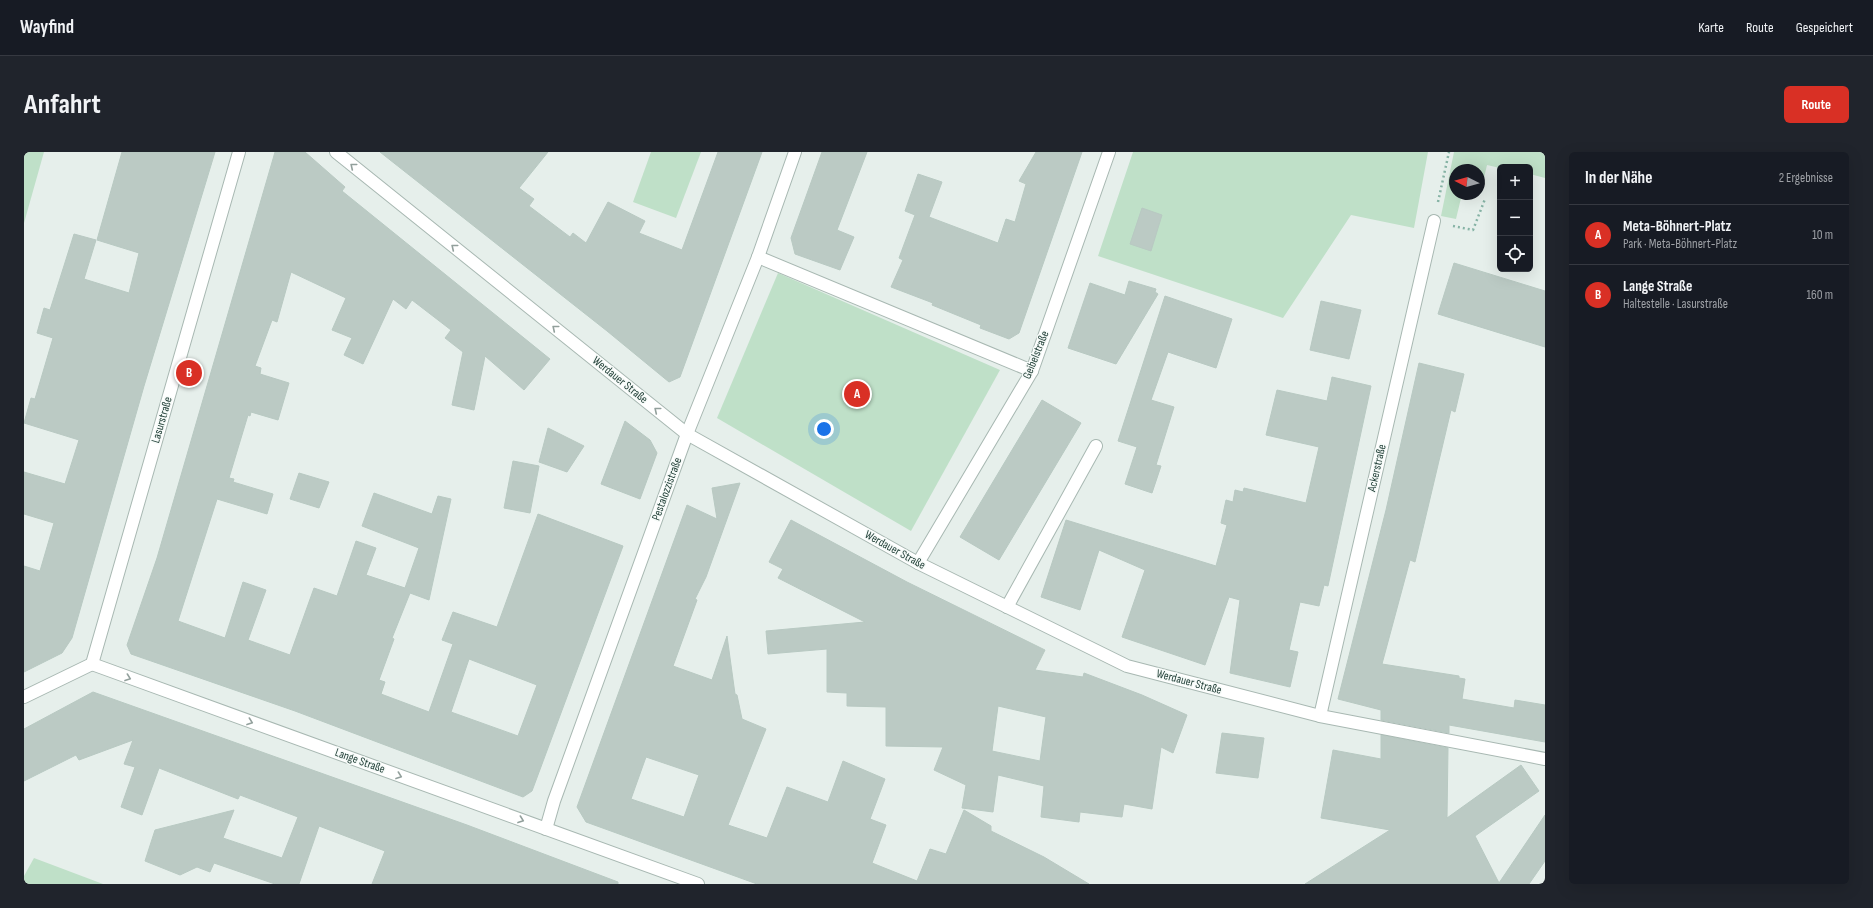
<!DOCTYPE html>
<html lang="de">
<meta charset="utf-8">
<style>
body{margin:0;font-family:"Sofia Sans Condensed",sans-serif;background:#20242c;color:#f1f3f6}
.controls{position:absolute;right:12px;top:12px;display:grid;overflow:hidden;border-radius:6px;box-shadow:0 4px 16px #0002}
.controls button{width:36px;height:36px;display:grid;place-items:center;padding:0;border:0;border-bottom:1px solid #363941;background:#171b24;color:#f1f3f6;font:20px sans-serif}
.compass{position:absolute;left:1425px;top:12px;width:36px;height:36px;border-radius:50%;background:#171b24;box-shadow:0 4px 16px #0002;rotate:276deg}
.you{position:absolute;left:800px;top:277px;width:14px;height:14px;margin:-10px;border:3px solid #fff;border-radius:50%;background:#1a73e8;box-shadow:0 0 0 6px #1a73e833}
.badge{display:grid;place-items:center;width:26px;height:26px;border-radius:50%;background:#d93025;color:#fff;font-size:13px;font-weight:700}
.pin{position:absolute;translate:-50% -50%;border:2px solid #fff;box-shadow:0 1px 4px #0006}
.list{margin:0;padding:0;list-style:none}
h2{display:flex;justify-content:space-between;align-items:center;height:52px;margin:0;padding:0 16px;font-size:17px}
h2 small{font-size:13px;font-weight:400;color:#9ea1a6}
.list li{display:grid;grid-template-columns:26px 1fr auto;gap:12px;align-items:center;box-sizing:border-box;height:60px;padding:0 16px;border-top:1px solid #363941}
.list b{display:block;font-size:15px;white-space:nowrap}
.list p{margin:0;font-size:13px;white-space:nowrap;color:#9ea1a6}
.list em{font-size:13px;font-style:normal;color:#9ea1a6}
.icon{flex:none;width:22px;height:22px;fill:none;stroke:currentColor;stroke-width:2;stroke-linecap:round;stroke-linejoin:round}
.map{position:relative;flex:none;width:1521px;height:732px;overflow:hidden;border-radius:6px}
header{display:flex;align-items:center;gap:24px;box-sizing:border-box;height:56px;padding:0 20px;background:#171b24;border-bottom:1px solid #363941}
header strong{font-size:19px}
nav{display:flex;gap:22px;margin-inline-start:auto;font-size:14px}
.intro{display:flex;align-items:center;justify-content:space-between;box-sizing:border-box;height:96px;padding:0 24px}
h1{margin:0;font-size:28px}
.button{padding:10px 18px;border-radius:6px;background:#d93025;color:#fff;font-size:14px;font-weight:700}
main{display:flex;gap:24px;padding:0 24px}
aside{flex:1;background:#171b24;border-radius:6px;box-shadow:0 4px 16px #0002}
.map>svg:first-child{display:block}
.green{fill:#bfe0c8}
.building{fill:#bbcac4;stroke:#b8c9c2;fill-rule:evenodd}
.lines{fill:none;stroke-linecap:round;stroke-linejoin:round}
.service-casing{stroke:#a8b8b2;stroke-width:14}
.minor-casing{stroke:#a8b8b2;stroke-width:14}
.tertiary-casing{stroke:#a8b8b2;stroke-width:14}
.path{stroke:#86b3a5;stroke-width:2.5;stroke-dasharray:2 3;stroke-linecap:butt}
.service{stroke:#fff;stroke-width:12}
.minor{stroke:#fff;stroke-width:12}
.tertiary{stroke:#fff;stroke-width:12}
.oneway{stroke:#92a09c}
.labels{text-anchor:middle;dominant-baseline:central;stroke-width:3;stroke-linejoin:round;paint-order:stroke}
.street-label{font-size:12px;fill:#24423a;stroke:#f7fbf9}
</style>
<header>
<strong>Wayfind</strong>
<nav><a>Karte</a><a>Route</a><a>Gespeichert</a></nav>
</header>
<div class="intro"><h1>Anfahrt</h1><a class="button">Route</a></div>
<main>
<div class="map">
<svg width="1521" height="732" viewBox="0 0 1521 732">
<rect width="100%" height="100%" fill="#e6efeb"/>
<g class="green">
<path d="M0 0H20L0 71Z"/>
<path d="M627 0H677L652 66 609 50Z"/>
<path d="M1109 0H1404L1390 76 1327 63 1259 166 1074 104Z"/>
<path d="M1430 0H1521V26L1506 22V15L1476 16 1463 13 1459 30 1455 29V18H1431V42H1438L1432 67 1417 64Z"/>
<path d="M754 121 976 218 887 379 693 266Z"/>
<path d="M10 706 79 732H0V724Z"/>
</g>
<g class="building">
<path d="M98 0H191L120 234 48 486 38 501 0 520V414L16 419 30 371 0 362V320L41 332 55 288 0 271 7 246 11 247 29 186 13 181 20 156 26 158 50 82 72 88 60 127 105 141 115 101 73 88Z"/>
<path d="M251 0H281L321 35 318 39 526 207 500 238 461 204 450 258 428 253 439 200 421 186 427 178 388 148 382 157 369 147 339 212 320 203 328 186 308 178 322 146 267 120 253 170 248 168 231 214 237 216 236 222 265 231 254 268 227 260 226 264 224 263 205 326 210 327 209 330 249 342 243 362 193 347 154 469 201 486 219 430 242 438 224 488 266 503 290 436 313 444 332 389 352 396 342 423 381 436 395 396 338 374 350 341 408 362 414 344 427 347 405 448 386 441 368 486 370 487 355 528 361 530 357 542 405 560 429 492 418 488 429 460 473 475 514 362 599 394 508 639 499 645 271 559 107 502 103 493 133 406ZM445 507 513 533 494 584 427 560Z"/>
<path d="M356 0H524L495 36 510 47 505 54 546 85 549 81 562 91 584 50 621 69 615 81 658 98 694 0H738L656 225 645 230 583 179Z"/>
<path d="M798 0H843L813 78 830 85 816 118 771 102 767 86Z"/>
<path d="M1012 0H1058L995 181 985 187 956 176 957 173 908 153 909 151 867 135 879 108 875 106 891 63 881 59 894 22 918 30 905 65 974 91 982 67 991 70 1002 32 995 29Z"/>
<path d="M1118 56 1138 63 1127 99 1106 92Z"/>
<path d="M1430 111 1521 139V195L1414 162Z"/>
<path d="M1105 129 1132 137 1131 140 1134 142 1092 212 1044 196 1066 131 1101 143Z"/>
<path d="M1141 144 1208 167 1192 216 1144 200 1127 248 1150 255 1132 313 1137 314 1128 341 1101 332 1113 295 1094 289Z"/>
<path d="M1297 149 1337 158 1325 207 1286 198Z"/>
<path d="M1395 211 1440 222 1431 260 1427 258 1391 410 1386 408 1358 512 1435 524V526L1441 527 1438 547 1490 556 1491 548 1521 553V590L1425 573V581L1357 568V558L1314 547 1362 358Z"/>
<path d="M1308 225 1347 234 1304 434 1300 433 1295 454 1276 450 1265 498 1274 500 1266 535 1206 521 1216 448 1205 445 1181 513 1098 485 1121 418 1075 398 1056 458 1017 445 1042 368 1192 414 1203 373 1197 371 1202 348 1209 350 1211 338 1219 340 1220 336 1282 351 1295 295 1242 283 1253 238 1303 249Z"/>
<path d="M1018 248 1057 271 975 408 936 385Z"/>
<path d="M601 269 626 288 633 301 616 347 577 332Z"/>
<path d="M524 276 560 294 543 320 515 310Z"/>
<path d="M489 309 515 314 506 361 480 356Z"/>
<path d="M275 321 305 330 295 356 266 347Z"/>
<path d="M716 331 682 425 671 447 673 448 649 514 688 528 703 484 711 542 713 543 718 567 742 577 704 673 743 686 763 635 804 650 819 609 861 627 846 667 862 673 848 711 893 729 906 697 922 702 940 658 967 674V679L1020 705 1065 732H733L562 670 553 655 663 353 693 367 688 336ZM622 605 675 623 660 665 607 647Z"/>
<path d="M767 368 883 430 1021 498 1011 518 1059 525 1060 521 1118 543 1163 563 1149 601 1137 595 1128 657 1100 652 1098 665 1056 660 1055 670 1017 665 1020 634 974 623 969 660 938 656 942 633 910 618 919 595 862 594V555L823 554V541L803 540V497L744 502 742 479 841 470 754 426 759 417 745 410ZM974 554 1022 565 1016 609 968 599Z"/>
<path d="M69 540 443 673 594 730V732H348L361 699 295 674 275 732H251L190 711 186 720 173 715 156 723 121 709 131 678 210 658 199 686 258 706 274 665 216 643 214 647 135 616 118 663 97 655 111 615 100 612 109 588 55 608 52 603 0 629V577Z"/>
<path d="M1198 581 1240 586 1234 626 1192 621Z"/>
<path d="M1357 583 1424 596 1423 666 1497 613 1515 639 1451 684 1475 731 1521 663V709L1505 732H1281L1366 678 1297 666 1309 598 1357 607Z"/>
</g>
<g class="lines">
<g class="service-casing">
<path id="service" d="M983 455 1072 294"/>
</g>
<g class="minor-casing">
<g id="minor">
<path d="M312 0 663 282 894 411 1103 514 1296 564 1521 607"/>
<path d="M734 105 1008 219"/>
<path d="M894 411 1008 219 1085 0"/>
<path d="M68 512 674 732"/>
<path d="M1296 564 1410 69"/>
<path d="M522 677 530 649 663 282 734 105 771 0"/>
</g>
</g>
<g class="tertiary-casing">
<path id="tertiary" d="M0 545 68 512 215 0"/>
</g>
<g class="path">
<path d="M1414 50 1425 0"/>
<path d="M1429 74 1449 78 1461 47"/>
</g>
<use href="#service" class="service"/>
<use href="#minor" class="minor"/>
<use href="#tertiary" class="tertiary"/>
</g>
<defs><path id="oneway-chevron" d="M-2-3.5L2.5 0L-2 3.5" fill="none" stroke-width="1.6" stroke-linecap="round" stroke-linejoin="round"/></defs>
<g class="oneway">
<use href="#oneway-chevron" transform="translate(329 14) rotate(-141)"/>
<use href="#oneway-chevron" transform="translate(430 95) rotate(-141)"/>
<use href="#oneway-chevron" transform="translate(531 176) rotate(-141)"/>
<use href="#oneway-chevron" transform="translate(633 258) rotate(-141)"/>
<use href="#oneway-chevron" transform="translate(104 526) rotate(20)"/>
<use href="#oneway-chevron" transform="translate(226 570) rotate(20)"/>
<use href="#oneway-chevron" transform="translate(375 624) rotate(20)"/>
<use href="#oneway-chevron" transform="translate(497 668) rotate(20)"/>
</g>
<g class="labels">
<g class="street-label">
<text transform="translate(1012 203) rotate(-68)">Geibelstraße</text>
<text transform="translate(596 228) rotate(39)">Werdauer Straße</text>
<text transform="translate(138 268) rotate(-74)">Lasurstraße</text>
<text transform="translate(1353 316) rotate(-77)">Ackerstraße</text>
<text transform="translate(643 337) rotate(-70)">Pestalozzistraße</text>
<text transform="translate(871 398) rotate(29)">Werdauer Straße</text>
<text transform="translate(1165 530) rotate(15)">Werdauer Straße</text>
<text transform="translate(336 609) rotate(20)">Lange Straße</text>
</g>
</g>
</svg>
<div class="controls">
<button>+</button>
<button>−</button>
<button><svg class="icon" aria-label="locate" viewBox="0 0 24 24"><circle cx="12" cy="12" r="6"/><path d="M12 2v4M12 18v4M2 12h4M18 12h4"/></svg></button>
</div>
<svg class="compass" viewBox="-18 -18 36 36"><path d="M0-13l5 13h-10z" fill="#e53935"/><path d="M0 13l5-13h-10z" fill="#9ea1a6"/></svg>
<div class="you"></div>
<div class="pin badge" style="left:833px;top:242px">A</div>
<div class="pin badge" style="left:165px;top:221px">B</div>
</div>
<aside>
<h2>In der Nähe<small>2 Ergebnisse</small></h2>
<ul class="list">
<li><span class="badge">A</span><div><b>Meta-Böhnert-Platz</b><p>Park · Meta-Böhnert-Platz</p></div><em>10 m</em></li>
<li><span class="badge">B</span><div><b>Lange Straße</b><p>Haltestelle · Lasurstraße</p></div><em>160 m</em></li>
</ul>
</aside>
</main>
